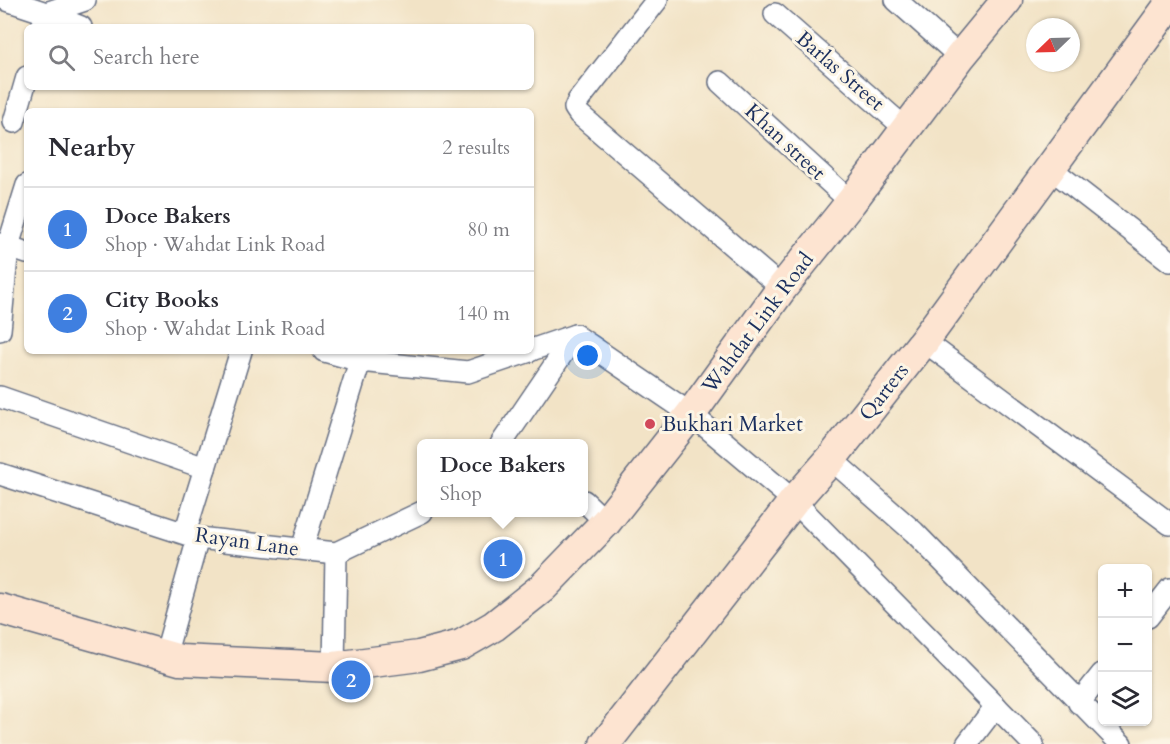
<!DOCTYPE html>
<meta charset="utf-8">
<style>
body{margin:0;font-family:Cardo,serif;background:#f7f7f7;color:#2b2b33}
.controls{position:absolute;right:18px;bottom:18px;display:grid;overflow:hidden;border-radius:9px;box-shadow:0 2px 4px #0004}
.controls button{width:54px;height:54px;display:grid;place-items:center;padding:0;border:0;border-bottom:2px solid #e1e1e2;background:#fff;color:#2b2b33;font:30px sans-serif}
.compass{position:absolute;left:1026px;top:18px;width:54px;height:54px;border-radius:50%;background:#fff;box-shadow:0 2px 4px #0004;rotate:247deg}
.you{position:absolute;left:588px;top:356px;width:21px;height:21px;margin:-15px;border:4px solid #fff;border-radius:50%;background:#1a73e8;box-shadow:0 0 0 9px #1a73e833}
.badge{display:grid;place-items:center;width:39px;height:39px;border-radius:50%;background:#d93025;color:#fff;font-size:20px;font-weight:700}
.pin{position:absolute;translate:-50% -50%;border:3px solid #fff;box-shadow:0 2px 6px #0006}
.popup{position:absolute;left:417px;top:439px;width:171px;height:78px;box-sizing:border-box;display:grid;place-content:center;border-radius:9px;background:#fff;filter:drop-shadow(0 2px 4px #0005);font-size:20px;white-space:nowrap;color:#7c7c81}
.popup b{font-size:22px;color:#2b2b33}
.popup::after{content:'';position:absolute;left:50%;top:100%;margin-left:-12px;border:12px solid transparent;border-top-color:#fff}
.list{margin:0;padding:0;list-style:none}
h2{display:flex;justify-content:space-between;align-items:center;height:78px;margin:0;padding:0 24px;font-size:26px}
h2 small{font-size:20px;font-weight:400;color:#7c7c81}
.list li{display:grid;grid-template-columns:39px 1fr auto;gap:18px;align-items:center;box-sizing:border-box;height:84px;padding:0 24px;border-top:2px solid #e1e1e2}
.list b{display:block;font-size:22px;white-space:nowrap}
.list p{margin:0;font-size:20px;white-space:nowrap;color:#7c7c81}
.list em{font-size:20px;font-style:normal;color:#7c7c81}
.icon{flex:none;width:33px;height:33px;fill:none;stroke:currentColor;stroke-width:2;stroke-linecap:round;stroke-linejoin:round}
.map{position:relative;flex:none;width:1170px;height:744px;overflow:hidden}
.search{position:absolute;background:#fff;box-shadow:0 2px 4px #0004;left:24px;top:24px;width:510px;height:66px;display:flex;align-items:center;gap:15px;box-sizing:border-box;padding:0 21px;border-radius:9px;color:#7c7c81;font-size:22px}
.panel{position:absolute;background:#fff;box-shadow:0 2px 4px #0004;left:24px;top:108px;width:510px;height:246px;border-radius:9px}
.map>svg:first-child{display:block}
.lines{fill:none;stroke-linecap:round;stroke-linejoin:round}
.street-casing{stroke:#666e82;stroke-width:24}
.secondary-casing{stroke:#666e82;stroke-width:33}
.street{stroke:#fff;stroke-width:21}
.secondary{stroke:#fde4d1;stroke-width:30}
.poi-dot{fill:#d1495b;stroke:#fcf5e5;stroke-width:2}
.labels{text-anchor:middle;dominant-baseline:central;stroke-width:6;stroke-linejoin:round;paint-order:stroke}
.street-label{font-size:21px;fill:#1b2f5e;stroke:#fcf5e5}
.poi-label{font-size:21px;fill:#1b2f5e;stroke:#fcf5e5;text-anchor:start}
</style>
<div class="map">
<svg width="1170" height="744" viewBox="0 0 1170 744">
<rect width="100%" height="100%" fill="#fcf5e5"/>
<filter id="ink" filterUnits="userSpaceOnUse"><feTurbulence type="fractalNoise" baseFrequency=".0167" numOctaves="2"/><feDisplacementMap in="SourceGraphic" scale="12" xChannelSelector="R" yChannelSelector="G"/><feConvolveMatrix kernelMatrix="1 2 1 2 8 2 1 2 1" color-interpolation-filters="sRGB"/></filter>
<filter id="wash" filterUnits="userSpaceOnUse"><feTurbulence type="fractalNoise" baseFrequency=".008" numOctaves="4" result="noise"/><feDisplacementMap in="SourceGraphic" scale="24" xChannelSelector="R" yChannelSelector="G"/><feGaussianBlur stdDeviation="1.35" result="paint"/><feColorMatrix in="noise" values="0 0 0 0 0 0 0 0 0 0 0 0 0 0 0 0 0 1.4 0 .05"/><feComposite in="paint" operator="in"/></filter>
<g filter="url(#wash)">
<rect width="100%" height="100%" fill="#f2e3c6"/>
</g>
<g filter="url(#ink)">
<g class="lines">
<g class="street-casing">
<g id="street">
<path d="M7 0 46 13 85 0"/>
<path d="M657 0 578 101 575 108 579 114 782 288"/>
<path d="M896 0 960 57"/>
<path d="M775 14 906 129"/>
<path d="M42 27 46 13 81 27"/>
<path d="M720 82 851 202"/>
<path d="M14 122 27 77"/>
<path d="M1050 168 1170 261"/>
<path d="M0 244 27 253"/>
<path d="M0 330 8 246 27 185"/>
<path d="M924 341 1170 524"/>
<path d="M531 350 575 335 691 414 794 501 1033 744"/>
<path d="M324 351 360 361 468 372 530 351"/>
<path d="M0 397 205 468"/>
<path d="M501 444 575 335"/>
<path d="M831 459 914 532 1121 744"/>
<path d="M0 474 198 538 336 553 422 512"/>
<path d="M584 501 606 522"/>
<path d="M185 533 241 351"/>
<path d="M302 549 360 361"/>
<path d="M1148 617 1170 589"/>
<path d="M165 656 198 538"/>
<path d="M334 667 336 553"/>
<path d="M1079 703 1102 674"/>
<path d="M967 744 996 706"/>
</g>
</g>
<g class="secondary-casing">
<g id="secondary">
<path d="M0 609 180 660 334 667 419 656 461 645 494 626 542 588 606 522 691 414 782 288 851 202 960 57 1007 0"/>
<path d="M605 744 794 501 831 459 924 341 1170 4"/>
</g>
</g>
<use href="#street" class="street"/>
<use href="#secondary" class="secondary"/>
</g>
</g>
<circle class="poi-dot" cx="650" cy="424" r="6"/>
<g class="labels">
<g class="street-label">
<text transform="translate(840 71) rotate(41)">Barlas Street</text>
<text transform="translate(785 142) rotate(43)">Khan street</text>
<text transform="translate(758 323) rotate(-53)">Wahdat Link Road</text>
<text transform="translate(884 392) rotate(-52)">Qarters</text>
<text transform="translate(247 542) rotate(8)">Rayan Lane</text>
</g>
<g class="poi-label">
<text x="662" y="424">Bukhari Market</text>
</g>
</g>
</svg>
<div class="controls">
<button>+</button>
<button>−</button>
<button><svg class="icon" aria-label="layers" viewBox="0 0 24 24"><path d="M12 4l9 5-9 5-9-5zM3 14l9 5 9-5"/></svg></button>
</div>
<svg class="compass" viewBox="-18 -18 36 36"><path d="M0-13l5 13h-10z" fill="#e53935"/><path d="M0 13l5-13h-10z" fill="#7c7c81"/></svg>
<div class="you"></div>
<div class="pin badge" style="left:503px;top:559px;background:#3f7fe0">1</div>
<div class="popup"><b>Doce Bakers</b>Shop</div>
<div class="pin badge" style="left:351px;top:680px;background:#3f7fe0">2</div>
<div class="search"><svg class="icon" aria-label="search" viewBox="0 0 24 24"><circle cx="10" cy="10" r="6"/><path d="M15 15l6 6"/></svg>Search here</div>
<section class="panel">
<h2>Nearby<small>2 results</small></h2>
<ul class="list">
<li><span class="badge" style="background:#3f7fe0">1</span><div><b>Doce Bakers</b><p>Shop · Wahdat Link Road</p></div><em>80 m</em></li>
<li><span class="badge" style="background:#3f7fe0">2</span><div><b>City Books</b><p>Shop · Wahdat Link Road</p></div><em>140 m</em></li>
</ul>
</section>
</div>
